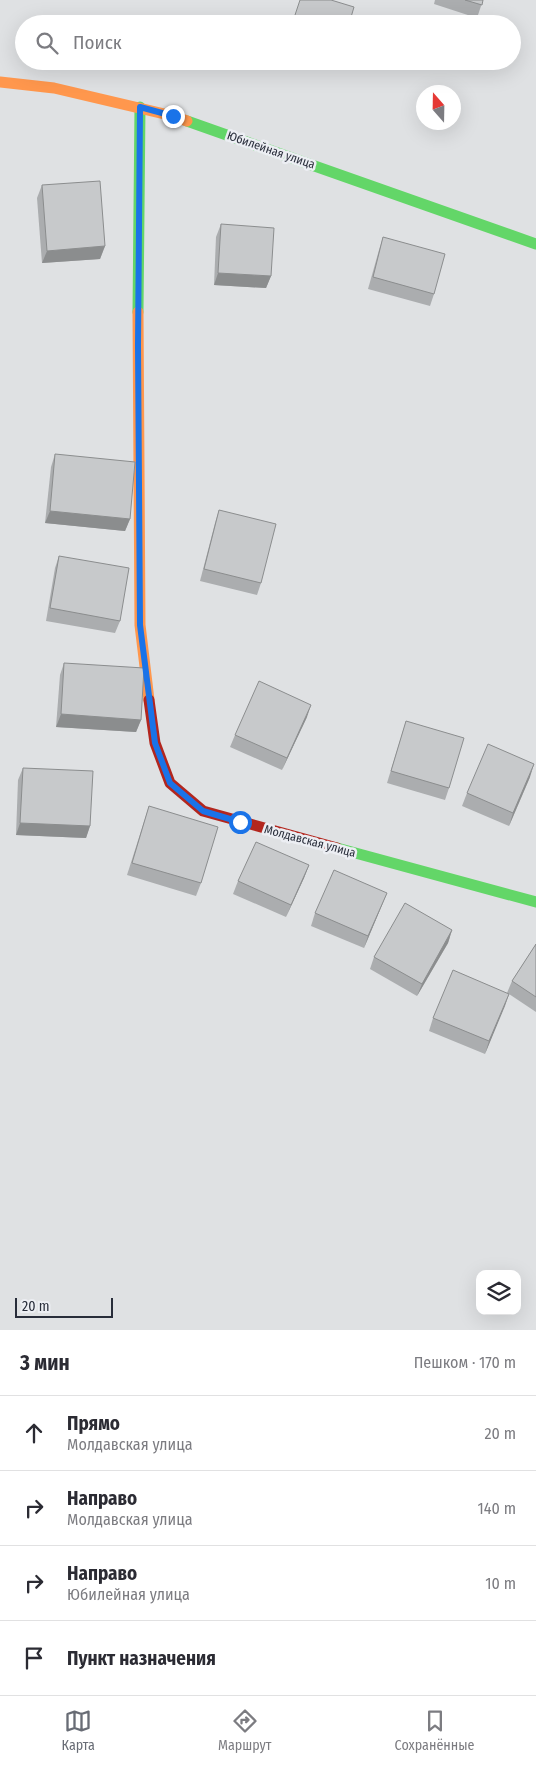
<!DOCTYPE html>
<html lang="ru">
<meta charset="utf-8">
<style>
body{margin:0;font-family:"Fira Sans Condensed",sans-serif;background:#f2f2f3;color:#2b2b33}
.controls{position:absolute;right:15px;bottom:15px;display:grid;overflow:hidden;border-radius:10px;box-shadow:0 5px 20px #0002}
.controls button{width:45px;height:45px;display:grid;place-items:center;padding:0;border:0;border-bottom:1px solid #e1e1e2;background:#fff;color:#2b2b33;font:25px sans-serif}
.compass{position:absolute;left:416px;top:85px;width:45px;height:45px;border-radius:50%;background:#fff;box-shadow:0 5px 20px #0002;rotate:340deg}
.scale{position:absolute;left:15px;bottom:12px;width:98px;box-sizing:border-box;padding-left:5px;border:2px solid #282d3a;border-top:0;font-size:14px;line-height:18px;white-space:nowrap;color:#282d3a;-webkit-text-stroke:4px #eceef3;paint-order:stroke}
.stop{position:absolute;width:15px;height:15px;margin:-11px;border:4px solid #1a73e8;border-radius:50%;background:#fff}
.stop.end{background:#1a73e8;border-color:#fff;box-shadow:0 1px 5px #0008}
.list{margin:0;padding:0;list-style:none}
h2{display:flex;justify-content:space-between;align-items:center;height:65px;margin:0;padding:0 20px;font-size:21px}
h2 small{font-size:16px;font-weight:400;color:#7c7c81}
.list li{display:grid;grid-template-columns:32px 1fr auto;gap:15px;align-items:center;box-sizing:border-box;height:75px;padding:0 20px;border-top:1px solid #e1e1e2}
.list b{display:block;font-size:19px;white-space:nowrap}
.list p{margin:0;font-size:16px;white-space:nowrap;color:#7c7c81}
.list em{font-size:16px;font-style:normal;color:#7c7c81}
.icon{flex:none;width:28px;height:28px;fill:none;stroke:currentColor;stroke-width:2;stroke-linecap:round;stroke-linejoin:round}
.map{position:relative;flex:none;width:536px;height:1330px;overflow:hidden}
.search{position:absolute;background:#fff;box-shadow:0 5px 20px #0002;left:15px;right:15px;top:15px;height:55px;display:flex;align-items:center;gap:12px;box-sizing:border-box;padding:0 18px;border-radius:28px;color:#7c7c81;font-size:19px}
.sheet{height:365px;background:#fff}
nav{display:flex;justify-content:space-around;align-items:center;box-sizing:border-box;height:70px;border-top:1px solid #e1e1e2;background:#fff;font-size:14px;color:#7c7c81}
nav a{display:grid;justify-items:center;gap:2px}
nav .on{color:#686c75}
.map>svg:first-child{display:block}
.lines{fill:none;stroke-linecap:round;stroke-linejoin:round}
.fast{stroke:#63d668;stroke-width:11}
.slow{stroke:#ff974d;stroke-width:11}
.jam{stroke:#b3261e;stroke-width:11}
.wall{fill:#abadaf}
.shaded-wall{fill:#8b8d8e}
.building{fill:#c7c9cb;stroke:#8b8d8e}
.route{stroke:#1a73e8;stroke-width:6}
.labels{text-anchor:middle;dominant-baseline:central;stroke-width:5;stroke-linejoin:round;paint-order:stroke}
.street-label{font-size:12px;fill:#282d3a;stroke:#eceef3}
</style>
<div class="map">
<svg width="536" height="1330" viewBox="0 0 536 1330">
<rect width="100%" height="100%" fill="#dfe1e3"/>
<g class="lines">
<g class="fast">
<path d="M187 121 536 244"/>
<path d="M138 312 140 107"/>
<path d="M337 848 536 902"/>
</g>
<g class="slow">
<path d="M0 82 54 88 173 116 187 121"/>
<path d="M138 312 140 625 149 700"/>
</g>
<path class="jam" d="M149 700 155 743 170 783 203 811 337 848"/>
</g>
<g class="wall">
<path d="M435 0H483L477 18 434 4Z"/>
<path d="M42 185 105 246 100 259 42 263 37 198Z"/>
<path d="M221 224 271 276 266 288 214 285 216 237Z"/>
<path d="M383 237 434 294 430 306 368 289 379 250Z"/>
<path d="M55 454 130 519 125 531 45 523 51 467Z"/>
<path d="M219 510 261 583 257 595 200 581 215 523Z"/>
<path d="M59 556 120 621 115 633 46 621 55 568Z"/>
<path d="M64 663 141 720 136 732 56 727 60 675Z"/>
<path d="M307 717 282 770 230 747 235 735Z"/>
<path d="M406 721 449 788 445 800 387 783Z"/>
<path d="M23 768 90 826 86 838 16 835 18 780Z"/>
<path d="M530 777 509 826 462 806 467 793Z"/>
<path d="M149 806 201 883 196 896 127 875Z"/>
<path d="M309 865 304 878 286 917 233 894 238 881Z"/>
<path d="M387 893 364 948 311 926 315 913Z"/>
<path d="M452 930 448 943 417 996 370 969 374 957Z"/>
<path d="M536 944V1012L509 994 485 1054 429 1031 433 1018 507 993 512 981Z"/>
</g>
<g class="shaded-wall">
<path d="M105 246 100 259 42 263 47 251Z"/>
<path d="M218 273 271 276 266 288 214 285Z"/>
<path d="M50 511 130 519 125 531 45 523Z"/>
<path d="M311 705 307 717 282 770 287 758Z"/>
<path d="M61 714 141 720 136 732 56 727Z"/>
<path d="M534 764 530 777 509 826 513 813Z"/>
<path d="M20 823 90 826 86 838 16 835Z"/>
<path d="M309 865 304 878 286 917 291 905Z"/>
<path d="M387 893 382 905 364 948 368 936Z"/>
<path d="M452 930 448 943 417 996 422 984Z"/>
<path d="M509 994 505 1006 485 1054 489 1041Z"/>
</g>
<g class="building">
<path d="M300 0H331L354 7 349 24H292Z"/>
<path d="M465 0H483L482 5Z"/>
<path d="M100 181 105 246 47 251 42 185Z"/>
<path d="M221 224 274 228 271 276 218 273Z"/>
<path d="M383 237 445 254 434 294 373 277Z"/>
<path d="M55 454 135 462 130 519 50 511Z"/>
<path d="M219 510 276 524 261 583 204 569Z"/>
<path d="M59 556 129 568 120 621 50 608Z"/>
<path d="M64 663 144 668 141 720 61 714Z"/>
<path d="M259 681 311 705 287 758 235 735Z"/>
<path d="M406 721 464 738 449 788 391 771Z"/>
<path d="M488 744 534 764 513 813 467 793Z"/>
<path d="M23 768 93 771 90 826 20 823Z"/>
<path d="M149 806 218 827 201 883 132 863Z"/>
<path d="M256 842 309 865 291 905 238 881Z"/>
<path d="M334 870 387 893 368 936 315 913Z"/>
<path d="M405 903 452 930 422 984 374 957Z"/>
<path d="M536 944V997L512 981Z"/>
<path d="M453 970 509 994 489 1041 433 1018Z"/>
</g>
<g class="lines">
<path class="route" d="M173 116 140 107 138 346 140 625 155 743 170 783 203 811 240 822"/>
</g>
<g class="labels">
<g class="street-label">
<text transform="translate(271 150) rotate(19)">Юбилейная улица</text>
<text transform="translate(310 841) rotate(15)">Молдавская улица</text>
</g>
</g>
</svg>
<div class="controls">
<button><svg class="icon" aria-label="layers" viewBox="0 0 24 24"><path d="M12 4l9 5-9 5-9-5zM3 14l9 5 9-5"/></svg></button>
</div>
<svg class="compass" viewBox="-18 -18 36 36"><path d="M0-13l5 13h-10z" fill="#e53935"/><path d="M0 13l5-13h-10z" fill="#7c7c81"/></svg>
<div class="scale">20 m</div>
<div class="stop" style="left:240px;top:822px"></div>
<div class="stop end" style="left:173px;top:116px"></div>
<div class="search"><svg class="icon" aria-label="search" viewBox="0 0 24 24"><circle cx="10" cy="10" r="6"/><path d="M15 15l6 6"/></svg>Поиск</div>
</div>
<section class="sheet">
<h2>3 мин<small>Пешком · 170 m</small></h2>
<ul class="list">
<li><svg class="icon" aria-label="ahead" viewBox="0 0 24 24"><path d="M12 20V5M6 11l6-6 6 6"/></svg><div><b>Прямо</b><p>Молдавская улица</p></div><em>20 m</em></li>
<li><svg class="icon" aria-label="right" viewBox="0 0 24 24"><path d="M7 20v-9h11M14 6l5 5-5 5"/></svg><div><b>Направо</b><p>Молдавская улица</p></div><em>140 m</em></li>
<li><svg class="icon" aria-label="right" viewBox="0 0 24 24"><path d="M7 20v-9h11M14 6l5 5-5 5"/></svg><div><b>Направо</b><p>Юбилейная улица</p></div><em>10 m</em></li>
<li><svg class="icon" aria-label="arrive" viewBox="0 0 24 24"><path d="M6 21V4h12l-3 4 3 4H6"/></svg><div><b>Пункт назначения</b></div></li>
</ul>
</section>
<nav>
<a class="on"><svg class="icon" aria-label="map" viewBox="0 0 24 24"><path d="M3 6l6-2 6 2 6-2v14l-6 2-6-2-6 2zM9 4v14M15 6v14"/></svg>Карта</a>
<a><svg class="icon" aria-label="directions" viewBox="0 0 24 24"><path d="M12 3l9 9-9 9-9-9zM9 14v-3h6M13 9l2 2-2 2"/></svg>Маршрут</a>
<a><svg class="icon" aria-label="saved" viewBox="0 0 24 24"><path d="M7 4h10v16l-5-4-5 4z"/></svg>Сохранённые</a>
</nav>
